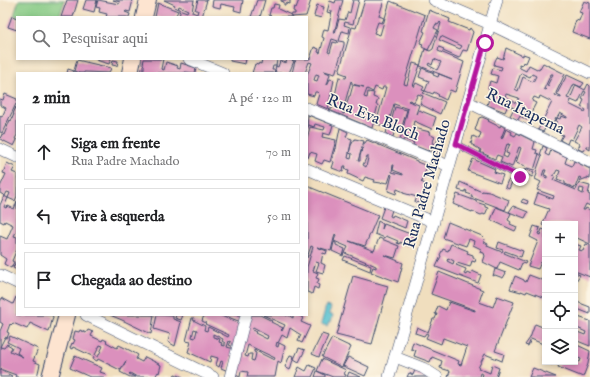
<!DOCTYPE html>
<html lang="pt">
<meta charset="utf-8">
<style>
body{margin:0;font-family:"IM FELL English",serif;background:#f2f2f2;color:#202124}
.controls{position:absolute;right:12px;bottom:12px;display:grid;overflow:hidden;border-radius:0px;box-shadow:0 2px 6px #0003}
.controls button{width:36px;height:36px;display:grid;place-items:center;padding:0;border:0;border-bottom:1px solid #e0e0e0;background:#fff;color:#202124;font:20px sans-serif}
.stop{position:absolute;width:12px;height:12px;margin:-9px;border:3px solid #b5179e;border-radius:50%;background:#fff}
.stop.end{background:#b5179e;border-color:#fff;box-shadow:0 1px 4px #0008}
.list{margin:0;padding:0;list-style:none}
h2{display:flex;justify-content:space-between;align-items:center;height:52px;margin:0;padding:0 16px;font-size:17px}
h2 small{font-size:13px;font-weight:400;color:#757577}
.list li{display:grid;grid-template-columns:26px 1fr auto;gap:12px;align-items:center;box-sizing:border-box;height:56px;margin:0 8px 8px;padding:0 8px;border:1px solid #e0e0e0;border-radius:0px}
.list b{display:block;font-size:15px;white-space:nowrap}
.list p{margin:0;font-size:13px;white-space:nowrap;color:#757577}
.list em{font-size:13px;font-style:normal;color:#757577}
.icon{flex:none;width:22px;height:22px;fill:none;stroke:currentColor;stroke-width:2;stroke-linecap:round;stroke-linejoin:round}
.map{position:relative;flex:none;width:590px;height:377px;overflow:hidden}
.search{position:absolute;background:#fff;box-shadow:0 2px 6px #0003;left:16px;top:16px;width:292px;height:44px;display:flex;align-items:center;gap:10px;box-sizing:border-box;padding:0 14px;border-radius:0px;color:#757577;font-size:15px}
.panel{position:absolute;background:#fff;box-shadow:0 2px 6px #0003;left:16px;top:72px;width:292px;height:244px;border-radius:0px}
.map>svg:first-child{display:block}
.green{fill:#84c984;stroke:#507c71}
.water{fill:#56c1d0;stroke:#387897}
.building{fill:#db90bd;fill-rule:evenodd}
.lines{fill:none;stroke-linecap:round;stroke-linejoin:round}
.lane-casing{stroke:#3b496c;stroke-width:7}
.street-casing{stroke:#3b496c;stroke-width:12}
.secondary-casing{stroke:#3b496c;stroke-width:18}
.lane{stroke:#fff;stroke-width:5.5}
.street{stroke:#fff;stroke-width:11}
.secondary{stroke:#fde4d0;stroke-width:16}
.route{stroke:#b5179e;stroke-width:5}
.labels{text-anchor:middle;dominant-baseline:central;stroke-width:3;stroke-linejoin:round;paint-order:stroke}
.street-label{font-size:16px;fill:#1b2f5e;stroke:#fcf5e5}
</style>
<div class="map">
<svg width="590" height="377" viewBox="0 0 590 377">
<rect width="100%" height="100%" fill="#fcf5e5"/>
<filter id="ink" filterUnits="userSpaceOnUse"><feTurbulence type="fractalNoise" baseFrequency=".025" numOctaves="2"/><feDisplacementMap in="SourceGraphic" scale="8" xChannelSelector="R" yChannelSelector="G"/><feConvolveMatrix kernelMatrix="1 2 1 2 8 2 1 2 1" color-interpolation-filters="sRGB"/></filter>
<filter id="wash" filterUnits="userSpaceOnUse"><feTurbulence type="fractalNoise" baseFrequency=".012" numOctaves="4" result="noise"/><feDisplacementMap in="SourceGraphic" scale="16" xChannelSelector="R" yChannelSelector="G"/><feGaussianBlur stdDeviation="0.9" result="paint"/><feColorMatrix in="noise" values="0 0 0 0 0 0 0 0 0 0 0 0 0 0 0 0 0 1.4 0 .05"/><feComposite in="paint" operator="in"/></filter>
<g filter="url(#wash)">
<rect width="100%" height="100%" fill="#f0debe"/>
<path class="green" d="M19 0H65L59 17H19L14 15Z"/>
<path class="water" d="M326 306 331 307 329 314 333 315 331 322 329 321 327 326 321 324Z"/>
<g id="blocks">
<g class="building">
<path d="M67 0H78L73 17H61Z"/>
<path d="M86 0H97L94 12 83 9Z"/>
<path d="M98 0 119 4 120 2 113 0H133L130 12 126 11 125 12 130 14 129 17H106L107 14 99 12 100 8 96 7Z"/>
<path d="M164 0H194L192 12 197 14 198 10H195L198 0H207L202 17H179L180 12 179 11V9L187 12 188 10 179 6 178 9 174 7 175 5Z"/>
<path d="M213 0H243L241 12 234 10 235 7 221 4 220 8 212 6Z"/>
<path d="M257 0H265L260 17H251Z"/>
<path d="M281 0H290V4L287 3 286 5H284V2L281 1Z"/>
<path d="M299 0H311L306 16 291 17 292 14H295V12L293 11 294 7 296 8Z"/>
<path d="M336 0H343L334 33H335L339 19 345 20 348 12 350 13 353 0H359L353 24 345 22 344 25 350 27 349 33 342 31 339 41 344 42V45L335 74 324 71 330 74 327 85 330 79 334 80 328 109 316 104 319 94 317 92H315L314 96 307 94V75L312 63 309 62 305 73H292L295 61 296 62 295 61V59H310L314 47 319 49 318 52 320 53 324 38 322 37 324 29 328 30 332 11H331L330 13 327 12 330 1 335 3ZM332 39 338 41 337 43 333 42 330 53 328 52ZM316 74 319 75 317 81 314 80Z"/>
<path d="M365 0H384L379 16 384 18 382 23 378 22 374 33 380 35 390 1 425 15 404 84 407 85 413 63 420 65 413 86 414 87 416 83 424 87 422 90 425 91 423 93 445 102 440 114 420 104 423 96 418 94 414 102 409 100 408 101 419 105 416 114H417L419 110 436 117 432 129 414 121 413 125 415 126 414 128 430 132 429 134 435 137 432 143 436 144 439 135 442 137 436 155 434 154 435 152 429 150 428 151 413 145 414 143 404 139 403 141 400 140 408 109 394 104 388 125H386L385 126 376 124 386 87H383L382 90 375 87 373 92 367 89 364 97 367 98 368 92 374 93 373 97 378 99 376 105H378L372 128 329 110 330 109H332L339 77 346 78 347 75 339 72 352 27 356 28ZM351 81 352 82V84L364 87 353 85 350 96H349L344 114 342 113Z"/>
<path d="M584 1 590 3V39L572 32 576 20 579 21 582 13 579 12Z"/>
<path d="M158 3 178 11 175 17H155Z"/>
<path d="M274 4 279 5 278 9 291 15 290 17H270L271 16 269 15 271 8H273Z"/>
<path d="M317 5 324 7 321 18 314 16Z"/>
<path d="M429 10 450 19 449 22 469 30 470 28 473 32 467 51 463 50 459 58 443 51 444 49 439 47 438 51 464 62 455 92 450 90 446 100 438 96 439 95 434 92 433 94 425 91 429 81 419 77 422 68 434 73 433 75 438 77 439 74 452 79 420 66 425 49 430 51 433 49 441 23 440 22 438 25 436 24 434 28 438 30 428 50 422 47 423 44 420 43 425 32 423 31ZM441 36 462 46 460 49 439 40ZM434 59 441 62 437 70 428 65 429 63 432 65Z"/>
<path d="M12 16 17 18V30L8 27Z"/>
<path d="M506 48 523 56V54L529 56 526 63 523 62 522 65 519 64V66L520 68 526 71 529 65 539 70 543 63 565 74 555 95 561 98V96L557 94 567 75 584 83 581 87 574 84 567 98 570 99 576 85 585 90 588 84 590 86V150L587 148 588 146H586L583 151 578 149 580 144 574 141 582 127 579 125 572 140 569 139 567 144 560 140 563 135 552 130 557 121H556L557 118H556L550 129 546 127 543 132 538 130 552 102 540 96 539 99 534 97 532 101 536 103 527 120 520 116 518 120 510 116 514 108 508 105 505 112 487 105 492 90 488 88 490 81 496 83 498 76 491 74 493 68 501 70 502 67 494 65 495 61 497 57 503 59ZM521 73 530 77 532 74 536 76 533 82 523 77 518 91 515 89ZM551 74H553L547 86 549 87 546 90 544 89ZM584 91 586 92 582 99 584 100 581 107 586 110 585 112 569 104 571 100 578 103ZM506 94 519 98 516 103 505 97ZM560 113 567 117V118L561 116 560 119 557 118Z"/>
<path d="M96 59H111L109 64 96 60Z"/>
<path d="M144 59H163L161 69 164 70 166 62 178 66 177 68 180 69 181 63 196 68 195 73 185 72V73H141L142 68 144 69V65L143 64Z"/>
<path d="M230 59H246L245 64 230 61Z"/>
<path d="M262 59H275L277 60 276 66H273L272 70H275L274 73H252L255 64 258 65 259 63 261 64Z"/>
<path d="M287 59 294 61 289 73H275L276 71 275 70 276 66 278 67 280 61 286 63Z"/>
<path d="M77 60 111 68 109 73 84 72V73H79L74 71Z"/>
<path d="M113 60 118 61 117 66 112 65Z"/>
<path d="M68 69 74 71 73 73H67Z"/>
<path d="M5 94 17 99V105L16 104 2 133 0 132V116L2 117 6 108 0 105V99L3 100Z"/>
<path d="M16 107 17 108V135L15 139 17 140 14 146 0 139 2 134 4 135 10 120 11 121 14 114H13Z"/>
<path d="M395 107 407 110 401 130 395 129 393 137 386 134 388 125 390 126Z"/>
<path d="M308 115 333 125 330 135 323 133 322 137 336 140 330 162 324 160 322 164 315 161 317 154 310 152 308 158 307 157V139L310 127 324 130 325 127 315 124 314 127 309 125 307 129Z"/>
<path d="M482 117 489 120 488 121 500 127 501 125 505 128 501 138 502 139 506 129 512 132 511 134 515 136 517 133 535 142 533 149 537 150 536 153 539 154 534 170 527 168 526 169 534 173 532 177 525 173 526 170H524L525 166 516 163 521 148 519 147 512 167 500 162 502 157 497 155 495 159 480 152 481 150 471 144 473 136 479 139 481 133 475 130 479 118ZM509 143 510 144 506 153 509 154 507 158 503 156 507 144 509 145Z"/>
<path d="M340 128 348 132 346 137 352 139 348 158 351 159 352 154 349 153 351 145 355 139 364 141 358 161H360V156L364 143H365L367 140 417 161V162L427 166 422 182H421L427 185 423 201 419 203 415 202 417 197 403 193 404 192 397 189 396 194 388 191 392 175 391 174 388 183 382 182 381 183 374 182 375 180 365 177 363 181 348 174 349 170 345 169 346 166H344L343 172 332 168 334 162 332 161 335 148H336ZM367 156H368V158L366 167 363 165ZM393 165H394L393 170 403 174V175L392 172Z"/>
<path d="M543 146 547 148 545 154 549 156 551 150 567 157 565 163 572 166 574 161 590 169V179L587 178 579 181 581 178 579 177 575 188 565 184V182L557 179 560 171 557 170 555 174H554L553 175 555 176 553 180 576 190 579 183 590 186 588 194 590 195V206L586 204 583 210H585L586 208 590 210V244L575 237V224H545V227L542 225 549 209 534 204 538 193 553 199 554 196 537 190 541 182 535 179 537 174 536 172 542 155H540ZM544 170H546L544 175 547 176V178L542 176ZM580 188 584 189 583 194 579 192Z"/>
<path d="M473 159 495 169 494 172 503 175 500 183 468 171Z"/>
<path d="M7 163 15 167 12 172 17 174V196L15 201 8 198 10 193 7 192 5 196 0 193V187L6 174 3 173Z"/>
<path d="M508 180 512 182 509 189 505 187Z"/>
<path d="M460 182 482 192V191L489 192 509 200 505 210 471 197 472 195 466 193 467 191 465 190V192L458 190Z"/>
<path d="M307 186 378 215 365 246 349 241 374 251 379 238 399 246 395 258 384 255 403 263 398 282 371 272 373 267 376 268V266L345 253 348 247 334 241 336 235 335 234 331 251 317 247 327 251 326 254 323 253 321 263 325 265 323 273 316 271 319 263 316 262 313 271 318 273 316 278 319 279 317 284 319 285 318 289 314 287 312 294 307 292V267L313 247 311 246 307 258Z"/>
<path d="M457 194 476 201V202L485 205V207L488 208 485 215 483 214 481 215 472 211V212L453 204Z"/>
<path d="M4 196 8 198 4 207 6 208 8 206 14 209 17 201V230L14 236 17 237V249L12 261 14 262 11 268 4 264 6 259 0 255V236L7 239 13 225 5 221 4 223 0 221V205Z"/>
<path d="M523 199 528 201 527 204 521 202Z"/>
<path d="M513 206 528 212 525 218 509 212Z"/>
<path d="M384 207 392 210 390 216 392 217 393 215 407 221 405 228 380 218Z"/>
<path d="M496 207 511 213 508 220 511 222 510 224 517 227 515 231 491 220Z"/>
<path d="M378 221 383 224 382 229 384 224 413 235 409 246 400 242V244L397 243 398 241 386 236 385 238 375 234Z"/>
<path d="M448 222 482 236 485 239 484 242 488 244 487 246 502 252 503 250 497 248 499 242 523 251 521 257 505 251 504 253 526 262 525 264 522 263 519 270 500 262 497 269 483 262 485 256 484 253 480 252 481 249 473 245 474 241 469 239 466 246 443 238Z"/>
<path d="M534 226 540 228 538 234 540 235 542 229 545 230V260L543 264 541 262 538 269 528 266 538 241 530 237Z"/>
<path d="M334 242 336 243V245L345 249 343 256 332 251Z"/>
<path d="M451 244 468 251 467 253 473 255V257L476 259 475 262 472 261 470 267 457 263 456 265 466 269 464 274 466 275 467 272 471 274 472 271 481 275 478 283 436 267 441 256 440 255 443 249 448 251ZM448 258 454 261 453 264 447 261Z"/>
<path d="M575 244 581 246 579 250 583 251 586 244 590 245V277L575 271Z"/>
<path d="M345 256 371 266 370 271 343 260Z"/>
<path d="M17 259V270L13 268Z"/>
<path d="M495 269 506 273 503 278 495 275 493 276Z"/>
<path d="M439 272 483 290 479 302 493 307 497 296 514 302 495 351 504 354 502 361 485 354 478 368 490 373 492 365 499 368 496 377H482L483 374 480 373 479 377H448L450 371 440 368 442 361 432 357 430 362 414 356 416 350 411 349 413 342 459 361 458 364 461 365 467 347 443 338 441 344 426 338 428 334 426 333 424 336 415 333 417 327 428 332 433 319H435L437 314H435L438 306 446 310 449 302 475 311V310L431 294Z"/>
<path d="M575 273 580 275 576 281H575Z"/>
<path d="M529 275 545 281V298L527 291 526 293 521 291V292L510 289 515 276 524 280V281L526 282Z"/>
<path d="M353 276 388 286 372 344 336 335Z"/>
<path d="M16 297H17V315H52L53 317 49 332 30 323 27 329 13 323 11 325 10 324 7 332 9 333 7 338 5 337 0 347 4 348 7 344 12 347 10 351 23 357 17 353 19 348 7 342 10 336 38 349 33 361 40 364 37 377H15L16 375 0 369V331L3 324 0 322V302L2 298 13 304Z"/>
<path d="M577 302 590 307V314L575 308Z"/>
<path d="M110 315H154L151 334 122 320Z"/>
<path d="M157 315 173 316V319L181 322 175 346 168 342 170 334 154 329Z"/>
<path d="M176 315H183L181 320 175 318Z"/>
<path d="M204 315H219L240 324 234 347 229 345 231 342 229 341 227 347 234 349 228 371 221 368 223 362 221 361 219 367 216 365 218 358 211 356 210 362 188 352 191 342 186 341 192 318H194L193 320 205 326 204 330 207 331 208 327 228 337 229 335 205 324 206 323 202 321ZM194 329 197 330 195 338 192 337ZM213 334 223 339 222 341 225 343V346L221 345 222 343 219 342 220 339 213 337Z"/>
<path d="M224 315H241V322L233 319Z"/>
<path d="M249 315H260L272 321 271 322 283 328 281 330 282 331 285 325 263 315H285L287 316 288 315 293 318V315H298L303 318 301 322 310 326 302 343 298 341 301 335 290 328 287 338 282 335 278 343 277 342 276 346 278 347 279 343 285 346 281 363 278 361 275 377H247L248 372 241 371 240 377 233 374 239 352 242 353 243 351 240 350ZM253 328 268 336 267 339 255 333 256 332 252 330ZM248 345 275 358 274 360 254 350V352L256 353 255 358 254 361 251 360 252 354H249L248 357 245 356Z"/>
<path d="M578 317 590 321V346L575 340V331L585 335 586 332 575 327Z"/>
<path d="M535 324 545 328V339L543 344 531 339 528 346 525 345 530 338Z"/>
<path d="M80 330 86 333 88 330 93 332 91 336 102 341 103 339 107 341 106 342 117 348 119 345 131 351 138 355 136 359 142 362 145 357 161 365 159 373 158 372 155 377H137L130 373 129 374 135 377H130L120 372 126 361 120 370 98 359 97 361 93 359 94 357 73 347 72 349 70 348 72 343 73 344 75 340 73 339 75 331 79 332ZM100 345 103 346 98 357 95 355Z"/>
<path d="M322 334 328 336 319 357 312 354Z"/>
<path d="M332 338 351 347 342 367 322 357Z"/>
<path d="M575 344 590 351 588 364 583 377 558 367 560 362H575V360L580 362 581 359 575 357Z"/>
<path d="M299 348 305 350 299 362 294 359Z"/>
<path d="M290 355 294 356 290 370 285 367Z"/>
<path d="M545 355V362H553L552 365 542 361Z"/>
<path d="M75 356 102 368 100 372 106 374 105 377H90L70 368Z"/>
<path d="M348 357 369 367 365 376 343 366Z"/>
<path d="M322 359 346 370 344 374 346 375 345 377H333L317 371Z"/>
<path d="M309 365 316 368 312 377H295L299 367 306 371Z"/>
<path d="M533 368 556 377H529Z"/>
<path d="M0 370 12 376 11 377H0Z"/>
<path d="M415 370 433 377H407L409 373 413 375Z"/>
<path d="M317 371 325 375V377H315Z"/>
<path d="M349 372 361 377H347Z"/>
<path d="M175 374 183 377H174Z"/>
</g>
</g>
</g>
<g filter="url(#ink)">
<use href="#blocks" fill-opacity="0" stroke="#3b496c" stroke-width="1"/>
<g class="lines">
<g class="lane-casing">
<path id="lane" d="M456 144 520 177"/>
</g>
<g class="street-casing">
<g id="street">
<path d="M434 0 490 24 590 73"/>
<path d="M189 59 223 73"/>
<path d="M468 102 590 162"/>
<path d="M307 108 449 166"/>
<path d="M0 149 17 157"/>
<path d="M307 169 434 222"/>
<path d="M0 275 17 283"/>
<path d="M86 315 213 377"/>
<path d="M395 357 423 368 437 377"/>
<path d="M230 377 246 315"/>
<path d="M389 377 497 0"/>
</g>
</g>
<g class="secondary-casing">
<g id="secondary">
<path d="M144 17 148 0"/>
<path d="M130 73 133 59"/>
<path d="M50 377 67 315"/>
</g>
</g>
<use href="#lane" class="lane"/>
<use href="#street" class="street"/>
<use href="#secondary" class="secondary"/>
</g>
</g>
<g class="lines" filter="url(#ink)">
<path class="route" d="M485 43 456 144 520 177"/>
</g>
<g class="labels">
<g class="street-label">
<text transform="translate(525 112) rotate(26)">Rua Itapema</text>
<text transform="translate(373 118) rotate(22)">Rua Eva Bloch</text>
<text transform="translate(428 184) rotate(-74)">Rua Padre Machado</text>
</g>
</g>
</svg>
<div class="controls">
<button>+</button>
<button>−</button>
<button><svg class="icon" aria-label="locate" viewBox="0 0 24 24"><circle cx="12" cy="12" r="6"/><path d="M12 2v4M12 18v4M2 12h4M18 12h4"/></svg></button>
<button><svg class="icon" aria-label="layers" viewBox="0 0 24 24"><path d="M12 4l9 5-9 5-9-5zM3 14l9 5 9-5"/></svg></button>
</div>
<div class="stop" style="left:485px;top:43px"></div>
<div class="stop end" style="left:520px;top:177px"></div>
<div class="search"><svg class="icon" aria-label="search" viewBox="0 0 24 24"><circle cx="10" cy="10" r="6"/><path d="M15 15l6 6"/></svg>Pesquisar aqui</div>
<section class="panel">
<h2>2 min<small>A pé · 120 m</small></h2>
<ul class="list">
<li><svg class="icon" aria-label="ahead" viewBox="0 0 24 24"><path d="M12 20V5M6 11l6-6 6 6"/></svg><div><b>Siga em frente</b><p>Rua Padre Machado</p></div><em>70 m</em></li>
<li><svg class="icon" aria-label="left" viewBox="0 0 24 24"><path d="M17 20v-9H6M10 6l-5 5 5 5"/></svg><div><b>Vire à esquerda</b></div><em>50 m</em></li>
<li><svg class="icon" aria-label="arrive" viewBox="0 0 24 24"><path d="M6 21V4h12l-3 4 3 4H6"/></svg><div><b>Chegada ao destino</b></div></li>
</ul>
</section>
</div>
